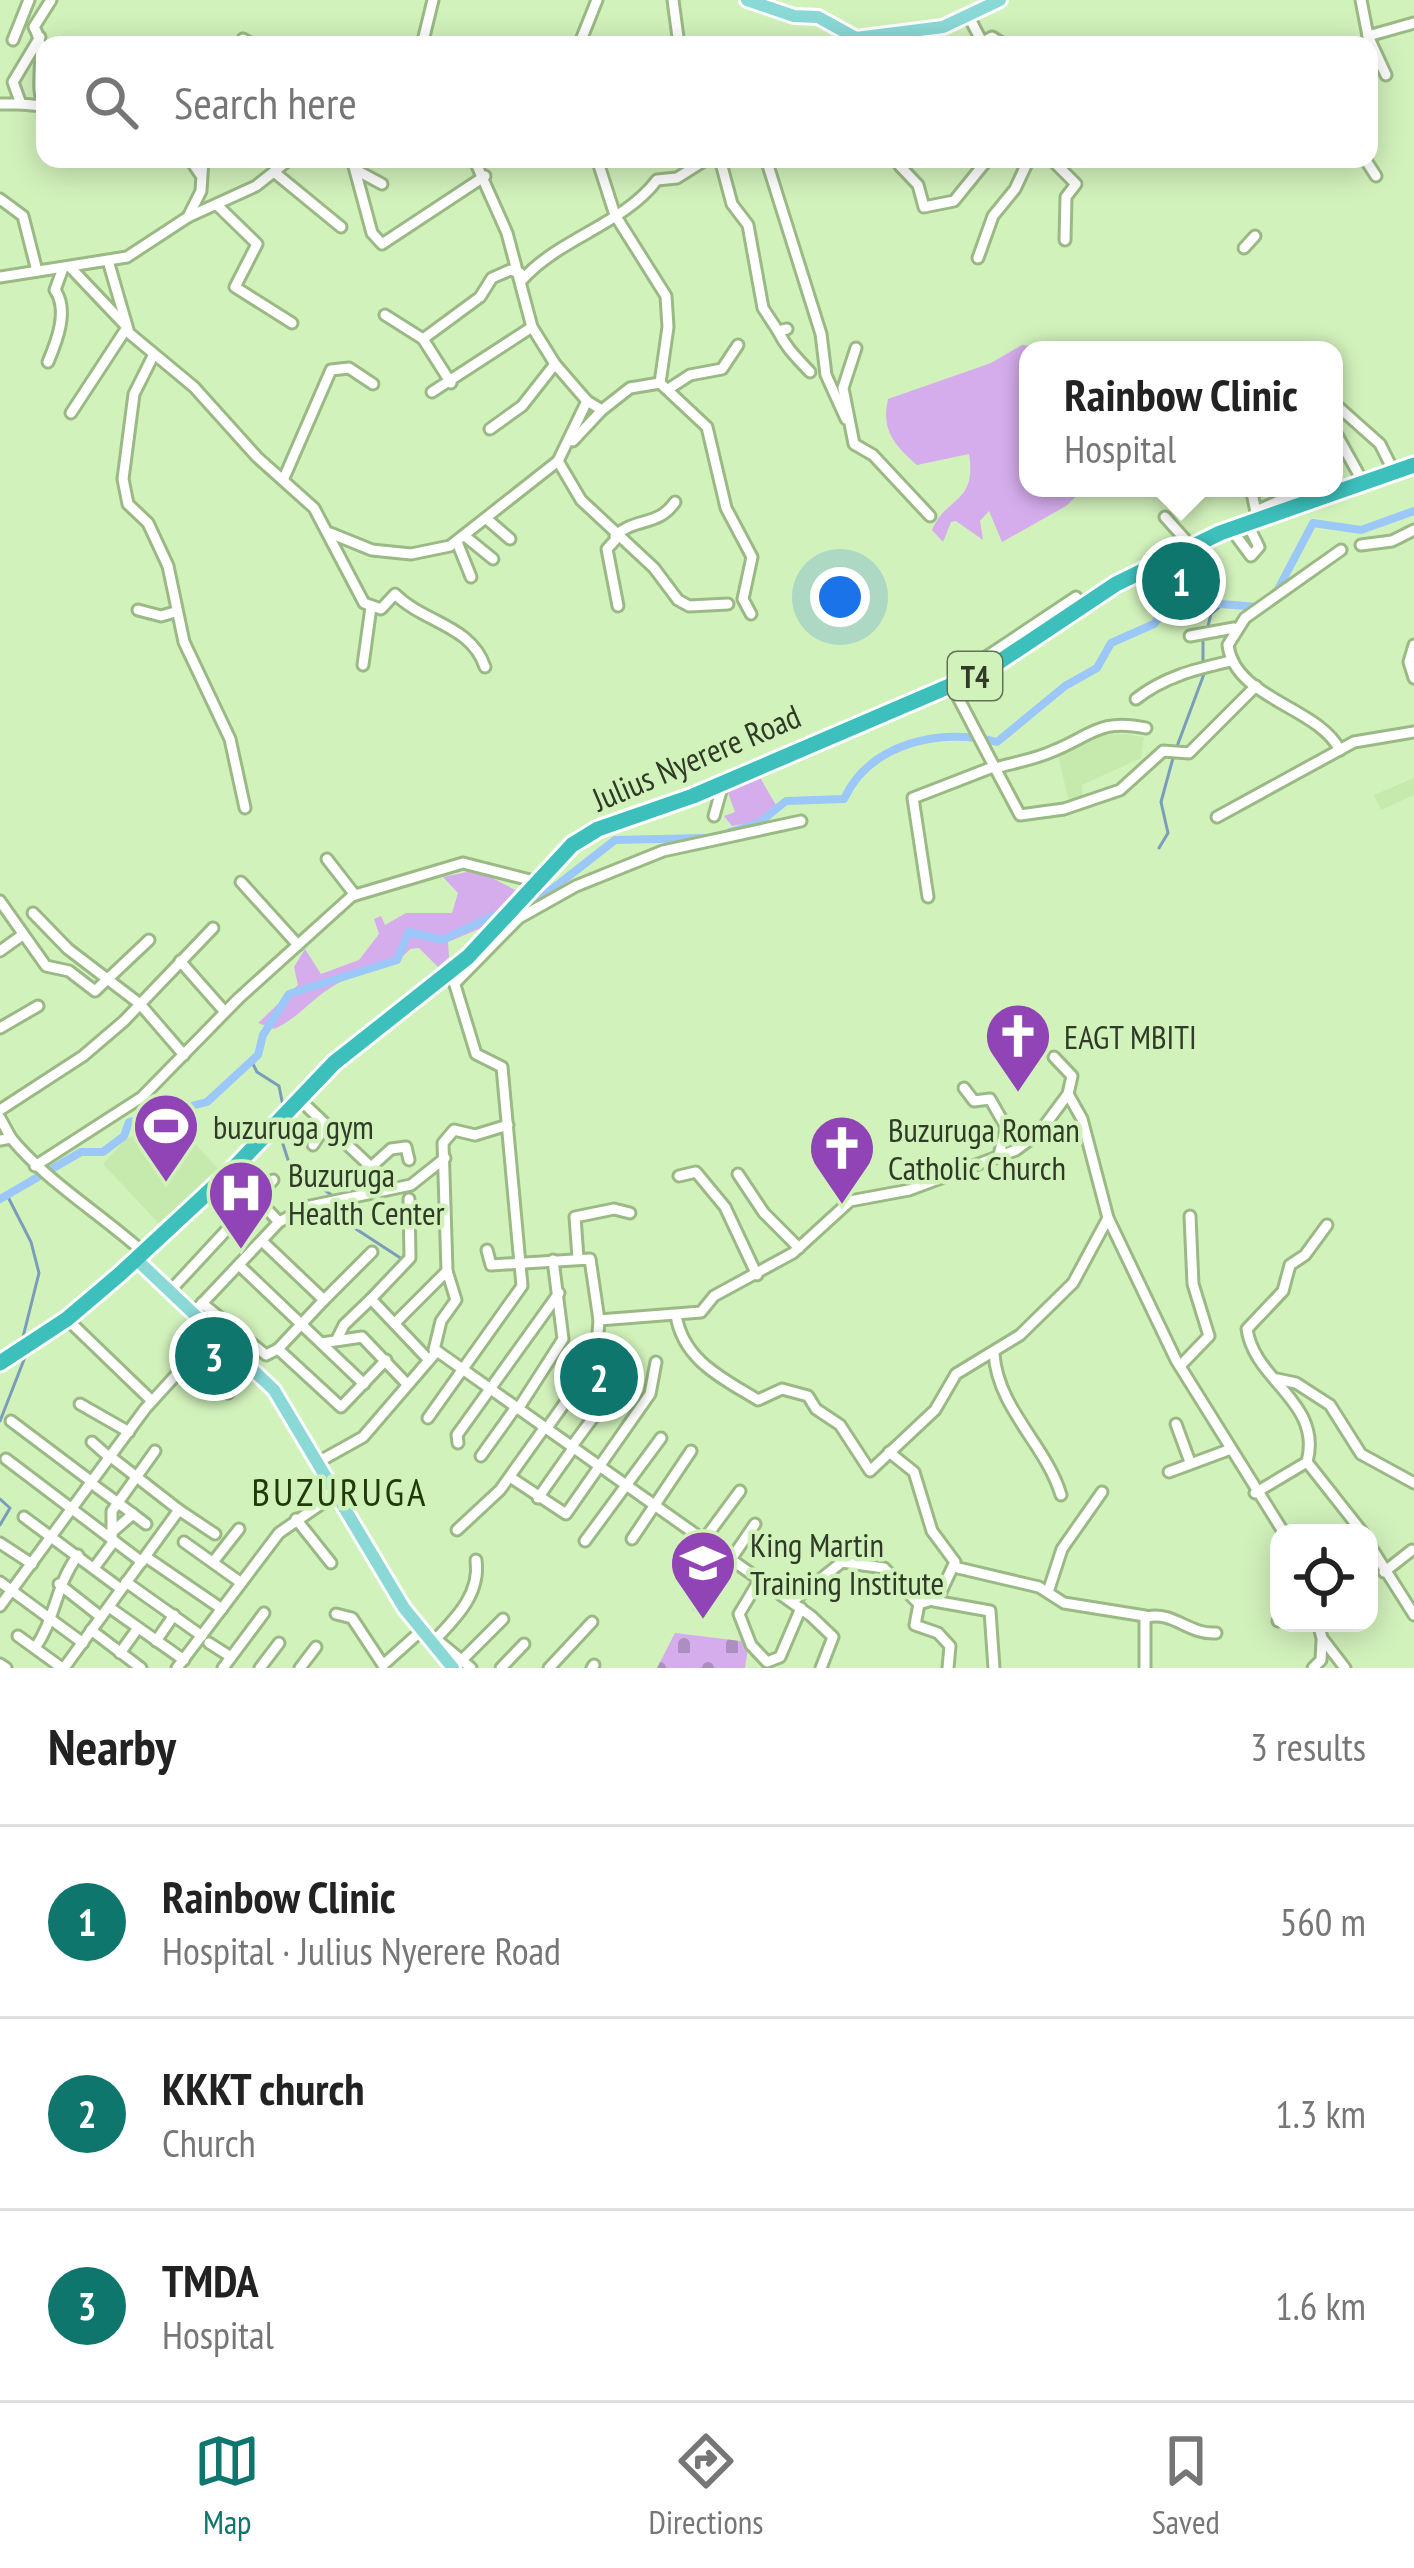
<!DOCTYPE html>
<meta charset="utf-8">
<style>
body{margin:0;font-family:"PT Sans Narrow",sans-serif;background:#f2f2f2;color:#222}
.controls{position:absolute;right:36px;bottom:36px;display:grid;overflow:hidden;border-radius:24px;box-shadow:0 6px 30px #0003}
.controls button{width:108px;height:108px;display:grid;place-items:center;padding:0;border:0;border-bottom:3px solid #e0e0e0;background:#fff;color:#222;font:60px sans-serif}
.you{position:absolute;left:840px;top:597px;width:42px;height:42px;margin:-30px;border:9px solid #fff;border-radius:50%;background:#1a73e8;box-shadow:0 0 0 18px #1a73e833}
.badge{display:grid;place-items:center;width:78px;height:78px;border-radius:50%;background:#0f766e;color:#fff;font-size:39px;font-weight:700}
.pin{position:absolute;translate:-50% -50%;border:6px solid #fff;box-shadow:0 3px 12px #0006}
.popup{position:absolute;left:1019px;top:341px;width:324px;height:156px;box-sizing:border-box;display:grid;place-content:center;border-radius:24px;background:#fff;filter:drop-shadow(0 3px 9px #0005);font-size:39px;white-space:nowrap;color:#767676}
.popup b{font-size:45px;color:#222}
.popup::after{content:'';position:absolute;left:50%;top:100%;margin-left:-24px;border:24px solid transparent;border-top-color:#fff}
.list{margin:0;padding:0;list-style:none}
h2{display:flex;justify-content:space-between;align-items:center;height:156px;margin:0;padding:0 48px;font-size:51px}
h2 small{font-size:39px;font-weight:400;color:#767676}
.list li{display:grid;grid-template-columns:78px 1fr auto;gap:36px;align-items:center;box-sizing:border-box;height:192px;padding:0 48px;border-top:3px solid #e0e0e0}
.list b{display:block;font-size:45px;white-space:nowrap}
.list p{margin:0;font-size:39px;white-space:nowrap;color:#767676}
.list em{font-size:39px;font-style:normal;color:#767676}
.icon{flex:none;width:66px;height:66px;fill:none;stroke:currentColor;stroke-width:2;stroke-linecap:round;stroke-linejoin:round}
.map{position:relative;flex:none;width:1414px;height:1668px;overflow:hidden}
.search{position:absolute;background:#fff;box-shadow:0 6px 30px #0003;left:36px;right:36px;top:36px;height:132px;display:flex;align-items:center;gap:30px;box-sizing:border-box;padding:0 42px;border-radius:24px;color:#767676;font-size:45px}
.sheet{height:732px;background:#fff}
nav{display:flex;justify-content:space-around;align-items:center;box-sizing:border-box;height:168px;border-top:3px solid #e0e0e0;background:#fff;font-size:33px;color:#767676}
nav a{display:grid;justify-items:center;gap:6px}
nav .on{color:#0f766e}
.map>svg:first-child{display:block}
.built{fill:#c6eaad}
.green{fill:#d5aded}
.cemetery{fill:url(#cemetery-stones)}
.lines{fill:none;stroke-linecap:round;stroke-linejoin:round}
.stream{stroke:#7b9dba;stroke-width:3}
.river{stroke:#9cc7f9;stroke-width:8}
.minor-casing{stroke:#9ab985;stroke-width:15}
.major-casing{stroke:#fff;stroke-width:18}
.highway-casing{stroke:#fff;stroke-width:21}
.minor{stroke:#fff;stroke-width:9}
.major{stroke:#8bd9d7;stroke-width:12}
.highway{stroke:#3dbfbc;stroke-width:15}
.labels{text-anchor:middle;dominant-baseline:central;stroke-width:9;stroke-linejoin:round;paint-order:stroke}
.shield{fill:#d2f2bc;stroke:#607253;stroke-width:3}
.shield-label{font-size:30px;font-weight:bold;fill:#2f3b26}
.street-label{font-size:33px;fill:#2f3b26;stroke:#d2f2bc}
.poi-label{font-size:33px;fill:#2f3b26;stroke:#d2f2bc;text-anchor:start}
.quarter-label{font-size:39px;letter-spacing:3px;fill:#213a09;stroke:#d2f2bc}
</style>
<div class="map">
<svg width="1414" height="1668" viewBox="0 0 1414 1668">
<defs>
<pattern id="cemetery-stones" width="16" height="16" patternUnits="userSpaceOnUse" patternTransform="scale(3)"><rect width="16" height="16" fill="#d5aded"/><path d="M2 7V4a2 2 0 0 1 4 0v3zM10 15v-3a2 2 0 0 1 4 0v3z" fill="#ad8ec0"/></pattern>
</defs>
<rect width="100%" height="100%" fill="#d2f2bc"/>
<g class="built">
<path d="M1125 734 1144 737 1141 758 1082 785 1083 801 1070 806 1058 755 1064 743 1082 736Z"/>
<path d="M1414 778V795L1381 810 1374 795Z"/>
<path d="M168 1115 222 1173 163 1228 103 1164 125 1140Z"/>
</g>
<g class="green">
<path d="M1022 345 1065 350H1028V488H1085L1066 506 1002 542 989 511 980 521 983 540 956 521 951 522 943 542 932 530C946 496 977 504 969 454L917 465C894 445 881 430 888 399L991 363Z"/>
<path d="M758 774 776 805 757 821 732 826 724 816 735 812 727 790Z"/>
<path d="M477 870 517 891 493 923 448 942 449 957 438 967 419 948 410 949C389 974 361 969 335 985 312 998 299 1018 274 1029L258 1023 298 985 294 967 305 949 321 974 359 960 379 934 374 919 381 916 385 925 406 913H452L458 893 443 877Z"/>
</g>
<path class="cemetery" d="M675 1633 749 1642 745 1668H657Z"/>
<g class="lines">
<g class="stream">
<path d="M1207 630 1211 614 1224 603"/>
<path d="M1203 665V638"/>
<path d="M1176 749 1204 674"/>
<path d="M1159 848 1168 833 1161 802 1173 758"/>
<path d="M251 1060 257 1072 279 1086 283 1106"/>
<path d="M286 1124 280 1135 290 1166 333 1196"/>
<path d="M7 1195 31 1242 39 1273 21 1345"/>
<path d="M339 1203 356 1229 402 1259"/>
<path d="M0 1421 27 1352"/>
<path d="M0 1499 10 1508 0 1525"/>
</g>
<g class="river">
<path d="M1275 595 1313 523 1361 530 1414 511"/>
<path d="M730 832 759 823 786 801 844 799C870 743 941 727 997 742L1065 686 1097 668 1111 643 1154 624 1172 600 1258 607"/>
<path d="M0 1199 81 1152H103L124 1136 129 1122 207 1102 258 1055 263 1035 289 994 397 960 409 932 442 940 495 915 528 908 615 840 704 838"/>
</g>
<g class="minor-casing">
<g id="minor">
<path d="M673 0 679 45"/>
<path d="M1361 0 1368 36"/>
<path d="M968 15 982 42"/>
<path d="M40 37 13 82 21 104 43 106"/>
<path d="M243 39 254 45"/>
<path d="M13 40 29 0"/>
<path d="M422 45 433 0"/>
<path d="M579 45 597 0"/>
<path d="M978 45 992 37 1005 45"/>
<path d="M1386 75 1368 36 1414 23"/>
<path d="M0 104H21"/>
<path d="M45 107C32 85 49 53 34 27L51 0"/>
<path d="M190 159 200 174"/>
<path d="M352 159 372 233 382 244 485 176"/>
<path d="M474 159 507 233 532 327 555 364 587 401 602 410 630 388 660 383 707 427 726 508 752 557 743 599 751 614"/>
<path d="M597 159 615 215 666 296 668 327 660 383"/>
<path d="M720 159 732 204 748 225 763 308 778 331 787 329"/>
<path d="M766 159 821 334 826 375 846 419"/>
<path d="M1051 159 1076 184 1066 197 1065 240"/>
<path d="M1365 159 1376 176"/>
<path d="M900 166 918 185 924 207 954 201 988 159"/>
<path d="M356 170 382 184"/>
<path d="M274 172 341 227"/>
<path d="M0 199 23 216 37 271"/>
<path d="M217 205 257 244 235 287 292 323"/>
<path d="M188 217 201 191 203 159"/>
<path d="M1244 248 1255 236"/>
<path d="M978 258 993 216 1015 189 1029 159"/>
<path d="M109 264 129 333 194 387 257 457 314 508 364 603 381 609 395 594C424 623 471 625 485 667"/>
<path d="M70 267 126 326"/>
<path d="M0 277 127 257 188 217 256 186 290 159"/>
<path d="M522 280C559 238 623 225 657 180L677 178 707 159"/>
<path d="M385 315 423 339 451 383"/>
<path d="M778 331C786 348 798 359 810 372"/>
<path d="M423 339 480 297 492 278 510 270 520 273"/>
<path d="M856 348 843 388 854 444 873 455 930 516"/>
<path d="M152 358 134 394 123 479 128 504 148 523 168 566 184 642 230 739 245 808"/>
<path d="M48 362C57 341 69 310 55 290L63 268"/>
<path d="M670 388 690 375 722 369 738 345"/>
<path d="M432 392 532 327"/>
<path d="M1334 403 1380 444 1394 472"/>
<path d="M71 413 126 329"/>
<path d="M490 429 522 406 555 364"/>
<path d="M1334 430 1363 482"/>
<path d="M573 441 602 410"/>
<path d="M558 461 581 500 654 568 678 600 689 606 728 604"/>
<path d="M284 478 331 370 349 368 373 384"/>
<path d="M1251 488 1256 512"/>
<path d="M1256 511 1308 488"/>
<path d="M1165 517 1191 546"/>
<path d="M488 520 510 539"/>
<path d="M1231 529 1251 556 1259 547 1247 523"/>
<path d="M330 533 372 550 411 554 450 546 558 461 587 401"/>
<path d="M615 536C635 517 658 527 675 502"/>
<path d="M466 537 493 559"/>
<path d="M617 538 607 549 618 606"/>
<path d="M457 542 471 577"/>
<path d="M1361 545 1392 541 1414 530"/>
<path d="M138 610 161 616 175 612"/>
<path d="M1190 636 1234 628"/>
<path d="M1414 645 1409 662 1414 678"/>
<path d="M363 665 371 607"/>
<path d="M986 669V657L1076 597"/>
<path d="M952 686 995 768C1013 763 1036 759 1053 751 1091 736 1099 718 1146 728"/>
<path d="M1136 699C1165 676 1197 669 1231 661"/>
<path d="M1340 750C1317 706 1235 699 1228 645L1245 618 1341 550"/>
<path d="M995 768 1020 815 1064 809 1120 790 1163 751 1189 753 1256 686"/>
<path d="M714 816 723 784"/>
<path d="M1217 817 1354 742 1414 732"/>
<path d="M327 859 355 895"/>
<path d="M241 882 298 945"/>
<path d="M928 897 913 798 993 767"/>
<path d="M0 901 46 966 69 971 95 991 149 940"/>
<path d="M33 913 68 949 140 1004 184 1055"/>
<path d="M0 951 21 936"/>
<path d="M180 961 225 1012"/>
<path d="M457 981 519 918 576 886 663 851 801 821"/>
<path d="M0 1028 38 1006"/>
<path d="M1054 1057 1072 1076 1068 1094"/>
<path d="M964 1088 974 1101 990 1099 1006 1127 999 1155"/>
<path d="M299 1099 371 1167 391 1149 406 1147 409 1160"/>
<path d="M0 1110 83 1056 124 1021 213 928"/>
<path d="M0 1118 11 1138"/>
<path d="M0 1140 11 1138C46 1181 101 1214 143 1252"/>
<path d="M313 1145 326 1125"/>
<path d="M35 1166 142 1097 239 998 352 896 463 863 534 881"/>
<path d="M231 1171 279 1222"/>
<path d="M738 1174 764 1213 799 1248"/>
<path d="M679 1176 696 1172 725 1207 757 1275"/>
<path d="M409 1199 410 1258 371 1299 426 1357"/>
<path d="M262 1241 324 1300 278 1349 341 1407 386 1360"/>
<path d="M487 1250 491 1265 590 1259 599 1320"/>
<path d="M578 1258 575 1217 614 1209 630 1213"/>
<path d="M239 1265 364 1384"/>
<path d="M170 1291 273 1180"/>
<path d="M324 1300 372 1252"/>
<path d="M202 1303 266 1355 278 1349"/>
<path d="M194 1312 279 1222 310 1206 411 1185 445 1158"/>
<path d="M676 1315C683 1360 722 1378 758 1400L782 1389 808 1396 816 1409 840 1425 870 1471 935 1410 956 1374 1020 1335 1073 1283 1108 1218"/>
<path d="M67 1319 152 1401"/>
<path d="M395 1323 447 1271"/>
<path d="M337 1339 344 1325 371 1299"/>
<path d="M322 1343 362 1337 407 1384"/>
<path d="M434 1350 441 1321 456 1300 447 1271 443 1143 454 1130 475 1135 508 1125"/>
<path d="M994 1354C998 1409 1046 1445 1061 1495"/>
<path d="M1180 1366 1209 1336 1193 1284 1190 1216"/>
<path d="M1277 1379 1296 1383 1330 1405 1361 1454 1414 1483"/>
<path d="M228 1393 250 1365"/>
<path d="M80 1404 129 1432"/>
<path d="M518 1409 563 1339 553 1260"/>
<path d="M428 1418 522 1286 502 1067 476 1054 451 972"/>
<path d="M11 1421 92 1482"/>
<path d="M1176 1424 1190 1462"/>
<path d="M547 1428 596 1359 599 1320 701 1312 714 1296 793 1253 850 1201 909 1190 1016 1150 1039 1133 1068 1094 1082 1119 1108 1218 1176 1360 1284 1533"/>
<path d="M92 1442 110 1458"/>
<path d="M458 1443 457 1435 559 1293"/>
<path d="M572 1446 618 1384"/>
<path d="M481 1456 516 1407"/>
<path d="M6 1459 142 1562"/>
<path d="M320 1461 363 1437 437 1351 811 1616 833 1637 821 1668"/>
<path d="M1307 1462 1363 1533"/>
<path d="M1169 1472 1231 1449"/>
<path d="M510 1477 566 1514 650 1394 656 1362"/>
<path d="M91 1483 133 1514"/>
<path d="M1255 1493 1307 1462C1323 1402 1254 1381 1247 1329L1283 1291 1290 1265 1305 1255 1327 1225"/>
<path d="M538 1498 574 1447"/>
<path d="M179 1510 215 1534"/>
<path d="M24 1517 121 1589"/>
<path d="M296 1519 331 1563"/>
<path d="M457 1530 500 1490 545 1427"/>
<path d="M111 1533 133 1514 146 1524"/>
<path d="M112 1539V1511L155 1451"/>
<path d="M632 1539 691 1451"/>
<path d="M585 1541 661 1438"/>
<path d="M184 1542 240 1582"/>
<path d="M0 1543 32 1564"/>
<path d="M1369 1544 1414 1615"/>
<path d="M146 1557 222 1609"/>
<path d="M213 1562 239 1529"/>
<path d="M954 1567 1039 1587 1064 1603 1145 1616V1668"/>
<path d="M94 1568 114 1541"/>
<path d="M683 1568 740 1491"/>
<path d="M1384 1572 1412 1550"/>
<path d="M760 1579 739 1614 751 1645 767 1662 780 1657 801 1608"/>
<path d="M0 1582 83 1643"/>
<path d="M126 1582 202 1636"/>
<path d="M59 1584 101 1617"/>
<path d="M1048 1592 1062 1549 1102 1492"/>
<path d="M793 1601 842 1562 884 1568 919 1604 938 1598 955 1562 932 1531 914 1472 889 1452"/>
<path d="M934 1601 990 1611 994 1668"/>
<path d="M919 1604 915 1625 938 1633 950 1646 948 1668"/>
<path d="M0 1606 145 1409 215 1332"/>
<path d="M699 1606 755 1524"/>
<path d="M109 1607 184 1660"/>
<path d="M336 1614 352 1618 383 1665 421 1631"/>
<path d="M1147 1617C1174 1611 1189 1635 1216 1633"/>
<path d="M1278 1621H1279"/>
<path d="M1318 1623 1322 1638 1345 1668"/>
<path d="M91 1630 141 1668"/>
<path d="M18 1636 62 1668"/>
<path d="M436 1639 471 1668"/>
<path d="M156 1641 174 1615"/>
<path d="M209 1643 231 1657"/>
<path d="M432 1643C454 1620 481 1595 476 1560"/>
<path d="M35 1648C56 1618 55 1586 78 1555"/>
<path d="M120 1653 138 1628"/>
<path d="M462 1660 503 1619"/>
<path d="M0 1664 6 1668"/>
<path d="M64 1668 179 1510 111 1457"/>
<path d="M177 1668 279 1533 337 1493"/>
<path d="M223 1668 264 1613"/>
<path d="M260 1668 279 1643"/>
<path d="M300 1668 316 1647"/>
<path d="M501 1668 524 1644"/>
<path d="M549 1668 592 1622"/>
<path d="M592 1668 594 1665"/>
<path d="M1313 1668 1321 1660 1322 1641"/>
</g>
</g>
<g class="major-casing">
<g id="major">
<path d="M747 0 794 16 818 17 856 38 943 27 1000 0"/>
<path d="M136 1259 274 1390 404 1608 453 1668"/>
</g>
</g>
<g class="highway-casing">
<path id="highway" d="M0 1363 67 1319 120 1274 231 1171 334 1063 468 957 572 845 598 829 693 796 987 670 1116 584 1220 533 1414 465"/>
</g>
<use href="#minor" class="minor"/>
<use href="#major" class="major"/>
<use href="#highway" class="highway"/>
</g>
<defs>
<g id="church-pin" transform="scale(3.45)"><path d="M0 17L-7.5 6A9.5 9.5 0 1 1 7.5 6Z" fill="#9044b5" stroke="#d2f2bc"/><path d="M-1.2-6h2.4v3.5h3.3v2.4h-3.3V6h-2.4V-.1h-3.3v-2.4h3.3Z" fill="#fff"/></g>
<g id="stadium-pin" transform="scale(3.45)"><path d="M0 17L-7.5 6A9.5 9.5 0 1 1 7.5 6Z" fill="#9044b5" stroke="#d2f2bc"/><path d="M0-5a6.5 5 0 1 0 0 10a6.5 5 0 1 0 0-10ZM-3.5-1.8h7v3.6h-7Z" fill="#fff"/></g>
<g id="hospital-pin" transform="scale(3.45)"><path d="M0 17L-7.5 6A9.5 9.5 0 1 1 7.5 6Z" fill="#9044b5" stroke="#d2f2bc"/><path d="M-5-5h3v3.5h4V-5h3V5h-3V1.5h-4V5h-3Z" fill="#fff"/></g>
<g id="university-pin" transform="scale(3.45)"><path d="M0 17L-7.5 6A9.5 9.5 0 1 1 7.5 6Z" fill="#9044b5" stroke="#d2f2bc"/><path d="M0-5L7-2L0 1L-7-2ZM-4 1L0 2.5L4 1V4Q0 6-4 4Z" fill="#fff"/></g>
</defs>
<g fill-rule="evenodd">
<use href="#church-pin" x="1018" y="1036"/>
<use href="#stadium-pin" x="166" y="1126"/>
<use href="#church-pin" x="842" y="1148"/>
<use href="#hospital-pin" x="241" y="1193"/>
<use href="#university-pin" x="703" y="1563"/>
</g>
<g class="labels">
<rect class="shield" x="948" y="652" width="54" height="48" rx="9"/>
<g class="shield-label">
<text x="975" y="676">T4</text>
</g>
<g class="street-label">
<text transform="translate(696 757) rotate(-23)">Julius Nyerere Road</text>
</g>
<g class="poi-label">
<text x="1064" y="1036">EAGT MBITI</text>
<text x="213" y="1126">buzuruga gym</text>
<text x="888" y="1129">Buzuruga Roman<tspan x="888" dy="38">Catholic Church</tspan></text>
<text x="288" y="1174">Buzuruga<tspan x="288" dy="38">Health Center</tspan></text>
<text x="750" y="1544">King Martin<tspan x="750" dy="38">Training Institute</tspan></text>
</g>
<g class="quarter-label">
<text x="340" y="1491">BUZURUGA</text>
</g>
</g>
</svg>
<div class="controls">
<button><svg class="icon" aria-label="locate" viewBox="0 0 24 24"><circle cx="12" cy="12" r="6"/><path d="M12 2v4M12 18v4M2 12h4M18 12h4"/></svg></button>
</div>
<div class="you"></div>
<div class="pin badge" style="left:1181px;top:581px">1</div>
<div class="popup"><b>Rainbow Clinic</b>Hospital</div>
<div class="pin badge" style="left:599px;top:1377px">2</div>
<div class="pin badge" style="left:214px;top:1356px">3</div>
<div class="search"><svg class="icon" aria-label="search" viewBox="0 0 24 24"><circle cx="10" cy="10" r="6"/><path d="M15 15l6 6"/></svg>Search here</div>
</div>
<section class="sheet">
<h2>Nearby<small>3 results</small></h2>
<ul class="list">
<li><span class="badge">1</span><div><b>Rainbow Clinic</b><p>Hospital · Julius Nyerere Road</p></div><em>560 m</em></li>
<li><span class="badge">2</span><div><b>KKKT church</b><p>Church</p></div><em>1.3 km</em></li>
<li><span class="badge">3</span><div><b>TMDA</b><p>Hospital</p></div><em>1.6 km</em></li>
</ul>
</section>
<nav>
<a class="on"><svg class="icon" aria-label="map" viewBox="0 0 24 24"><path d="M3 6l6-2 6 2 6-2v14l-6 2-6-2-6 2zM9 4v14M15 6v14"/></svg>Map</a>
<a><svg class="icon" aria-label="directions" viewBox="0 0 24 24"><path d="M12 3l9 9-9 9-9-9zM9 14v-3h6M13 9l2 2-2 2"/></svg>Directions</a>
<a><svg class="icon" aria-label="saved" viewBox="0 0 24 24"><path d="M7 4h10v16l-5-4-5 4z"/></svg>Saved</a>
</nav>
